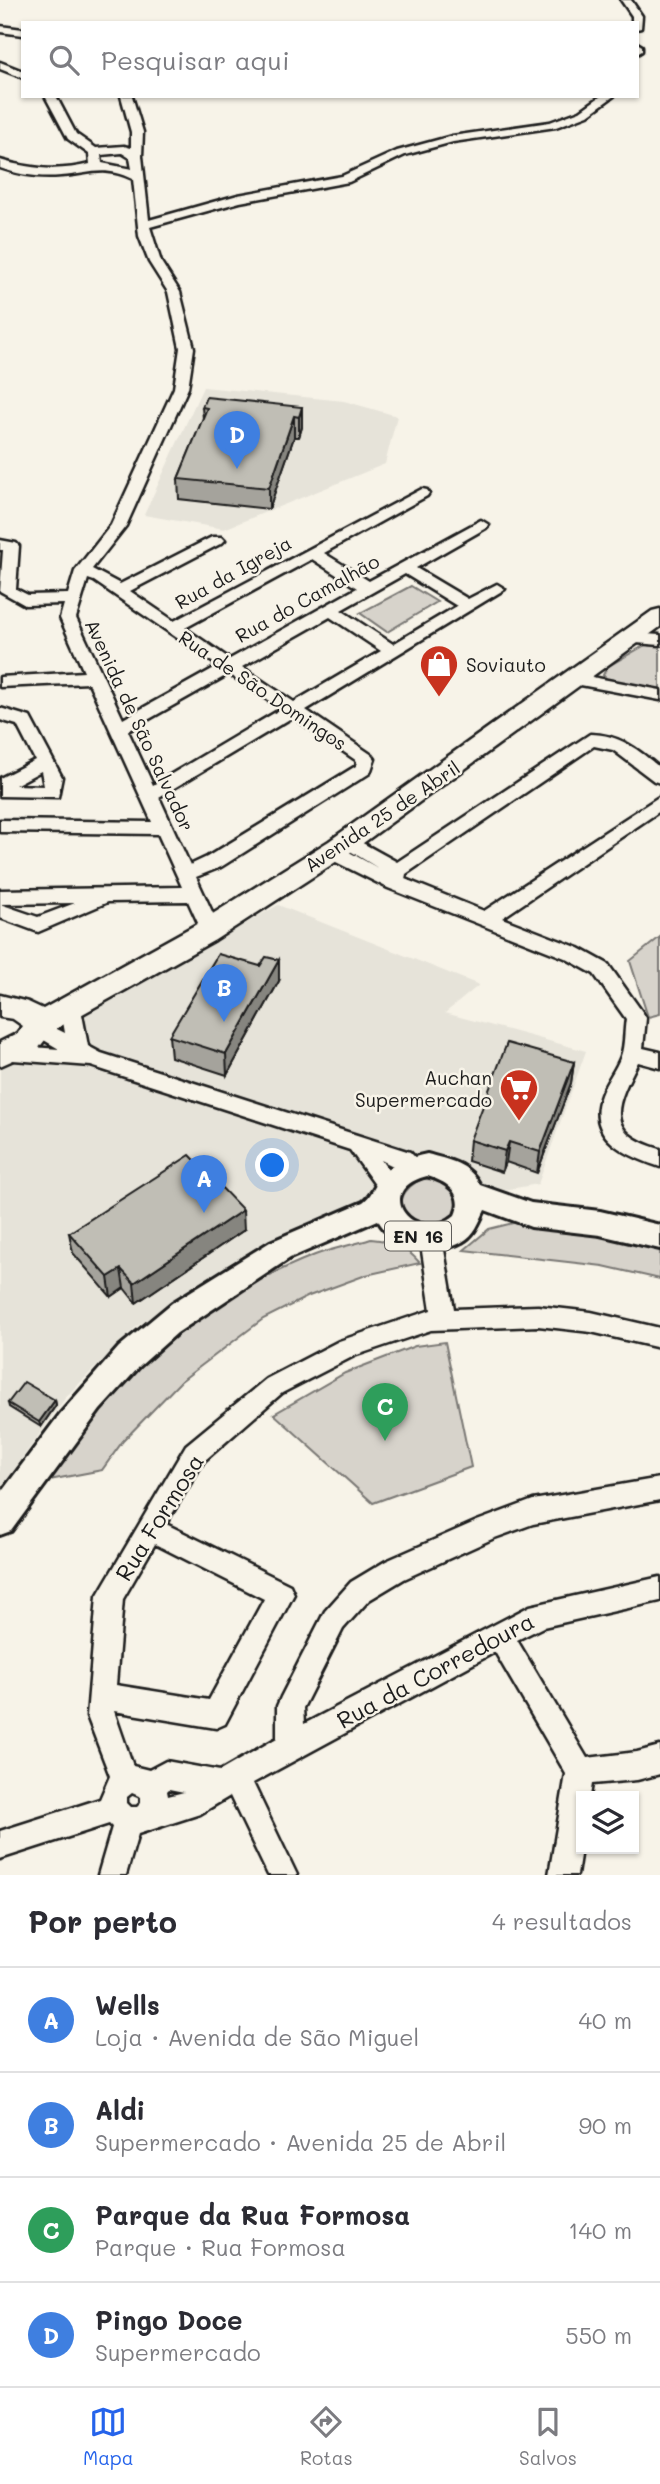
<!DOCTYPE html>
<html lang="pt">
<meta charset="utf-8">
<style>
body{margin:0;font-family:Mali,sans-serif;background:#f7f7f7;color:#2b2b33}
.controls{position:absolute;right:21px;bottom:21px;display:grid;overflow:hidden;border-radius:0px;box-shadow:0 2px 5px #0004}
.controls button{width:63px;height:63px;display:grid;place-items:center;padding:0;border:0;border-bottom:2px solid #e1e1e2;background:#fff;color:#2b2b33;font:35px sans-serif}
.you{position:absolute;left:273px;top:1166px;width:24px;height:24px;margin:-18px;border:5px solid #fff;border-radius:50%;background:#1a73e8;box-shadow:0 0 0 10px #1a73e833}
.badge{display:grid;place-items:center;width:46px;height:46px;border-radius:50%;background:#2563eb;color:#fff;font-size:23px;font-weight:700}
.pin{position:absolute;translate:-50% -58px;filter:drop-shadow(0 2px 4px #0008)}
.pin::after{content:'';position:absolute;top:37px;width:24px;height:21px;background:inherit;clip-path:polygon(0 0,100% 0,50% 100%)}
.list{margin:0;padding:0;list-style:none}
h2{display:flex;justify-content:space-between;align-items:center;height:91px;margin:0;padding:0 28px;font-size:30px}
h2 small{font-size:23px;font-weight:400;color:#7c7c81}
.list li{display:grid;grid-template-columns:46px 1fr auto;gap:21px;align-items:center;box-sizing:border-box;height:105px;padding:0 28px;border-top:2px solid #e1e1e2}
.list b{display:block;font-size:26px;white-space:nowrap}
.list p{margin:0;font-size:23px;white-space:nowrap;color:#7c7c81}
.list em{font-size:23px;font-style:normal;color:#7c7c81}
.icon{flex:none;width:38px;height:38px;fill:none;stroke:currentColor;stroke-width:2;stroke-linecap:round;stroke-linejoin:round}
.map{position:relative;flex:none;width:660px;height:1875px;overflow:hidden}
.search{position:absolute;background:#fff;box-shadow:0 2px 5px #0004;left:21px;right:21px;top:21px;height:77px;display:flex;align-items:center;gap:18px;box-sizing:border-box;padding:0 24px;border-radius:0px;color:#7c7c81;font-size:26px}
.sheet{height:511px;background:#fff}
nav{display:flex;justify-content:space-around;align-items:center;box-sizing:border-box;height:98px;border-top:2px solid #e1e1e2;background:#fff;font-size:19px;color:#7c7c81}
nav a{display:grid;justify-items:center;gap:4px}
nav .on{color:#2563eb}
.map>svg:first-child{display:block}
.built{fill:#e6e3d9}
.green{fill:#d7d3cb;stroke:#7a7874;stroke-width:2}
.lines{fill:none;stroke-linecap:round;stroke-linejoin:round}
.minor-casing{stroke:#1c1c1c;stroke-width:5}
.major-casing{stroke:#1c1c1c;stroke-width:6}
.highway-casing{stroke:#1c1c1c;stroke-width:5}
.minor{fill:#f7f3e8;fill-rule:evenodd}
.major{fill:#f7f3e8;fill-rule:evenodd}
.highway{fill:#f7f3e8;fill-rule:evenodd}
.wall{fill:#a5a39c;stroke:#1c1c1c;stroke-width:2}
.shaded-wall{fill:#86857f;stroke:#1c1c1c;stroke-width:2}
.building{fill:#c0beb5;stroke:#1c1c1c;stroke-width:2}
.labels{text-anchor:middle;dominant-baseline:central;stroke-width:5;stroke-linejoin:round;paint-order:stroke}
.shield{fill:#f7f3e8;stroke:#5e5c59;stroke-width:2}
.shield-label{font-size:18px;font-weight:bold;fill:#1c1c1c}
.street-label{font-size:19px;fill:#1c1c1c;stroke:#f7f3e8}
.poi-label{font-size:19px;fill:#1c1c1c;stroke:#f7f3e8;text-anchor:start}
.near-street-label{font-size:23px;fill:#1c1c1c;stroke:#f7f3e8}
</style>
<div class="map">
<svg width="660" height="1875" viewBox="0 0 660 1875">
<rect width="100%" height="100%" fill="#f7f3e8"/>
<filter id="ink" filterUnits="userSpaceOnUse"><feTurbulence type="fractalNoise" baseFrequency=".0143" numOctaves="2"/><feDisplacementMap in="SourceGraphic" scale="14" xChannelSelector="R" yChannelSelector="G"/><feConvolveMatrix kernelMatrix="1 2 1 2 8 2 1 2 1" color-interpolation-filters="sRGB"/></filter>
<g filter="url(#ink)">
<g class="built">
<path d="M203 387 344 401 397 416 385 464 224 529 144 515Z"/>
<path d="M278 905 479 985 445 1013 586 1051 538 1184 338 1220 216 1276 137 1326 66 1397 0 1489V1062Z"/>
</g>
<g class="green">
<path d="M411 586 437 602 387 632 360 613Z"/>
<path d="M654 640H660V695L613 686 603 675 607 667Z"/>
<path d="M660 937V1014L648 1017 630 961Z"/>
<path d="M422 1179C442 1178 450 1184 460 1200L457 1215 434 1227C427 1226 419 1225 412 1221 391 1208 404 1186 422 1179Z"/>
<path d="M521 1221 660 1244V1279L603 1266 464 1250 489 1229Z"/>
<path d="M371 1239C394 1241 405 1246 420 1263L366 1275 309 1296 263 1319 181 1381 123 1441 102 1470 39 1482C60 1456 81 1428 103 1404 163 1341 234 1286 315 1255 333 1248 353 1245 371 1239Z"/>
<path d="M445 1342 471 1467 373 1503 274 1414 345 1373 415 1346Z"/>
</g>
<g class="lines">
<g class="minor-casing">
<g id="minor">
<path d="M621 0H631L642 16 641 28 637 29V23H632V16Z"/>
<path d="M0 26 23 29V35L0 32Z"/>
<path d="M637 43 642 46V51L637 54Z"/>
<path d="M0 62 23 71V78L0 69Z"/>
<path d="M45 96H56L76 134 96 148 124 146 131 148V132L121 96H132L143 132 142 156 149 220 238 195 342 176 397 151 452 136 550 122 580 111 601 96H614L588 115 556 127 453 142 405 155 349 182 240 202 150 227 161 262 180 292 194 348 188 388 126 526 92 569 120 584 212 537H222L225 540 222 543 130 591 174 621 422 489 427 490 429 493 427 496 324 553 369 581 481 520 489 525 486 528 416 568 468 599 497 584 505 589 306 710 372 755 375 759 370 773 221 867 196 877 221 931 218 936H204L188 901 108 902 38 932 0 918V904L38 917 75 903 0 904V890L182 887 158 834 0 832V820L152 822 89 683 0 687V677L84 672 60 618 64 604 25 605 0 591 3 550H0V540L16 543 19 546 16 589 28 595 68 594 75 571 111 525 174 388 180 348 168 292 149 262 139 236 133 179C105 165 90 174 61 176 40 178 20 175 0 168V160C31 169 58 172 90 164L89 154 68 139ZM122 153 130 158 132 169 102 163 101 155ZM312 559 357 588 230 659 185 628ZM405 574 457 606 393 644 341 610ZM88 579 94 581 218 666 123 719 76 618ZM330 617 381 651 294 702 242 667ZM229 674 281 709 153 785 128 731ZM293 717 357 761 356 766 207 857 190 865 159 797Z"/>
<path d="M630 633 660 635V645L624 642 622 638Z"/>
<path d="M576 674 660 690V700L570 683 568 679 570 675Z"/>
<path d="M0 708 30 717 62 777 58 797 0 796V778L35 760 17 725 0 720ZM41 771 44 786 15 785Z"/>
<path d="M590 734C619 734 639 750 660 768V783L654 781 613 750 594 746 406 874 405 879 484 911 660 796V811L502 918 579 948 608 964 643 1013 646 1018 643 1048 660 1052V1068L638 1062C616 1105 602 1132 660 1149V1167C627 1156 585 1138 601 1095 606 1081 616 1070 621 1056 625 1045 624 1031 626 1019L594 974 565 958 388 888 326 857 324 852 326 847H340L378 868 342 846 339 841 342 836 348 835 397 862Z"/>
<path d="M71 1001 78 1004 81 1009 88 1046 101 1053 410 1152 424 1167 421 1173 413 1176 381 1160 400 1187 397 1193 389 1196 381 1193 350 1150 91 1066 0 1059V1047L6 1045 59 1049 32 1033 29 1028 32 1023 39 1020 65 1033 61 1009 64 1004Z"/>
<path d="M431 1229 439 1231 442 1238 454 1309 538 1306 591 1312 660 1328V1348L591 1332 538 1326 431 1330 354 1356 282 1393 204 1461 166 1524 290 1585 294 1594 225 1724 216 1728 114 1711 133 1766 149 1770 166 1761 220 1771 277 1738V1706L281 1697 325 1611 351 1582 386 1561 477 1521 533 1500 660 1478V1500L533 1524 492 1539 404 1579 369 1600 343 1629 303 1708 304 1724 530 1606 660 1577V1601L543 1627 517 1640 587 1758 637 1752 660 1746V1774L637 1780 592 1784 590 1796H581V1849L577 1875H549L566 1774 495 1652 253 1783 297 1875H268L230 1796 200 1814 138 1834 126 1875H98L112 1827 109 1824 0 1859V1831L100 1799 110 1776 87 1716 97 1596 186 1445 266 1379 339 1341 431 1310 420 1238 423 1231ZM155 1544 264 1599 209 1700 116 1685 123 1599ZM169 1789 184 1792 168 1796 167 1791ZM132 1793 141 1797V1803L137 1807H131L127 1803V1797Z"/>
</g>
</g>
<g class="major-casing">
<path id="major" d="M427 1154C449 1160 469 1163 480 1185L531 1203 600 1211 660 1225V1249L600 1235 531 1227 485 1210C479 1222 475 1235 462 1242 436 1257 393 1248 378 1220L290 1258 177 1333 140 1366 100 1410 11 1531 0 1535V1494L60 1414 119 1347 172 1303 270 1242 363 1202C372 1195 373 1189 379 1180 389 1163 409 1158 427 1154ZM427 1176C446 1181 465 1193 455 1215 415 1248 370 1190 427 1176Z"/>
</g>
<g class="highway-casing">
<path id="highway" d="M660 609V627L348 854 215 940 52 1031 38 1049 0 1066V1042L18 1033 23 1026 13 1019 0 1017V995L28 1002 43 1009 195 925 329 841 652 611Z"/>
</g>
<use href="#minor" class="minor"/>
<use href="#major" class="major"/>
<use href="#highway" class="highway"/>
</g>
<g class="wall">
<path d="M202 407H302V427L299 437H294L269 509 179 499 178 479 203 419Z"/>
<path d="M279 981 227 1075 171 1057 169 1036Z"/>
<path d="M574 1062 571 1083 537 1173 506 1162 502 1172 468 1161 470 1140Z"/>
<path d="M244 1230 136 1303 124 1288 111 1297 73 1253 69 1233Z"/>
<path d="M55 1400 56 1405 41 1427 9 1407 8 1403Z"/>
</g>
<g class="shaded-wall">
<path d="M302 407V427L299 437V417Z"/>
<path d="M294 416V437L269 509V488Z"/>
<path d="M279 960V981L227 1075 226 1054Z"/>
<path d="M574 1062 571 1083 537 1173 540 1152Z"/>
<path d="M509 1142 506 1162 502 1172 505 1151Z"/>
<path d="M243 1210 244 1230 136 1303 134 1283Z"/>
<path d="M121 1269 124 1288 111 1297 108 1277Z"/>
<path d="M55 1400 56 1405 41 1427 39 1422Z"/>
</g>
<g class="building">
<path d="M206 397 302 407 299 417 294 416 269 488 178 479 207 408 202 407Z"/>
<path d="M218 954 260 966 266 957 279 960 226 1054 169 1036Z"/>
<path d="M507 1043 574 1062 540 1152 509 1142 505 1151 470 1140Z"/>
<path d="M190 1155 243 1210 134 1283 121 1269 108 1277 69 1233Z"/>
<path d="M24 1382 55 1400 39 1422 8 1403Z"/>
</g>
</g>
<defs>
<g id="shop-pin" transform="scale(2.0125)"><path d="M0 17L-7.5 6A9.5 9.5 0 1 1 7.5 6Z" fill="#c8321e" stroke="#f7f3e8"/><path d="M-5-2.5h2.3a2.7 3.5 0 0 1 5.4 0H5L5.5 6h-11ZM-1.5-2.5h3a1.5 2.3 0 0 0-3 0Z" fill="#fff"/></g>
<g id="supermarket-pin" transform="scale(2.0125)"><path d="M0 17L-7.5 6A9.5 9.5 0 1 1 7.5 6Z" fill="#c8321e" stroke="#f7f3e8"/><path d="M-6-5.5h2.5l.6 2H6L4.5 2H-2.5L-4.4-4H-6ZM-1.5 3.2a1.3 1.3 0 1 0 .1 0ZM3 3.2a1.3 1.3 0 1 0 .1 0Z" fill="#fff"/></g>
</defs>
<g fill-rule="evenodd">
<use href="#shop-pin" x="439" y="664"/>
<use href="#supermarket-pin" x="519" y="1088"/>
</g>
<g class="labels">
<rect class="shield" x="385" y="1221.5" width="66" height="29" rx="5"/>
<g class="shield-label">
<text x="418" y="1236">EN 16</text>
</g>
<g class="street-label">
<text transform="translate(233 572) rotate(-29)">Rua da Igreja</text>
<text transform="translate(307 598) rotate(-29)">Rua do Camalhão</text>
<text transform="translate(263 690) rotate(34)">Rua de São Domingos</text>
<text transform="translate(140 725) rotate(65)">Avenida de São Salvador</text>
<text transform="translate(382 816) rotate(-34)">Avenida 25 de Abril</text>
</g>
<g class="poi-label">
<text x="466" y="664">Soviauto</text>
<text x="492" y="1077" text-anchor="end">Auchan<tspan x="492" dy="22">Supermercado</tspan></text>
</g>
<g class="near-street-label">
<text transform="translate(159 1517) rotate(-58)">Rua Formosa</text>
<text transform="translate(435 1670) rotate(-28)">Rua da Corredoura</text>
</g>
</g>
</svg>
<div class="controls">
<button><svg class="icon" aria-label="layers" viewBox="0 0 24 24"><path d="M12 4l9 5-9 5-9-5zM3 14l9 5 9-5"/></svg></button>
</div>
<div class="you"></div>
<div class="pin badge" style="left:204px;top:1213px;background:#3f7fe0">A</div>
<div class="pin badge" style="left:224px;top:1022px;background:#3f7fe0">B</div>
<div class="pin badge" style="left:385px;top:1441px;background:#2e9e5b">C</div>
<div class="pin badge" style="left:237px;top:469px;background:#3f7fe0">D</div>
<div class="search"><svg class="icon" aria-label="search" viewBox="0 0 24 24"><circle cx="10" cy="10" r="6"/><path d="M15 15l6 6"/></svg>Pesquisar aqui</div>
</div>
<section class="sheet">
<h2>Por perto<small>4 resultados</small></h2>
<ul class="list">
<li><span class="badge" style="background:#3f7fe0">A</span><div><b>Wells</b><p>Loja · Avenida de São Miguel</p></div><em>40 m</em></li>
<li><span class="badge" style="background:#3f7fe0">B</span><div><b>Aldi</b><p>Supermercado · Avenida 25 de Abril</p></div><em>90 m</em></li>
<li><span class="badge" style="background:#2e9e5b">C</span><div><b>Parque da Rua Formosa</b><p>Parque · Rua Formosa</p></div><em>140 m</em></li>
<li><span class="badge" style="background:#3f7fe0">D</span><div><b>Pingo Doce</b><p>Supermercado</p></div><em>550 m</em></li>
</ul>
</section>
<nav>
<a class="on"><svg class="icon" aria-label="map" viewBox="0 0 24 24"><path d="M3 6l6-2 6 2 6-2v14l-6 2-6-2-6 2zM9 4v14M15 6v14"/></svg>Mapa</a>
<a><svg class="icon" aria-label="directions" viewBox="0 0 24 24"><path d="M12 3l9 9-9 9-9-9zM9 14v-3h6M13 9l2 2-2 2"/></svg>Rotas</a>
<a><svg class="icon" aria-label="saved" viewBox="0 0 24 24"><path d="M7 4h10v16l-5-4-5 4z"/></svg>Salvos</a>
</nav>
